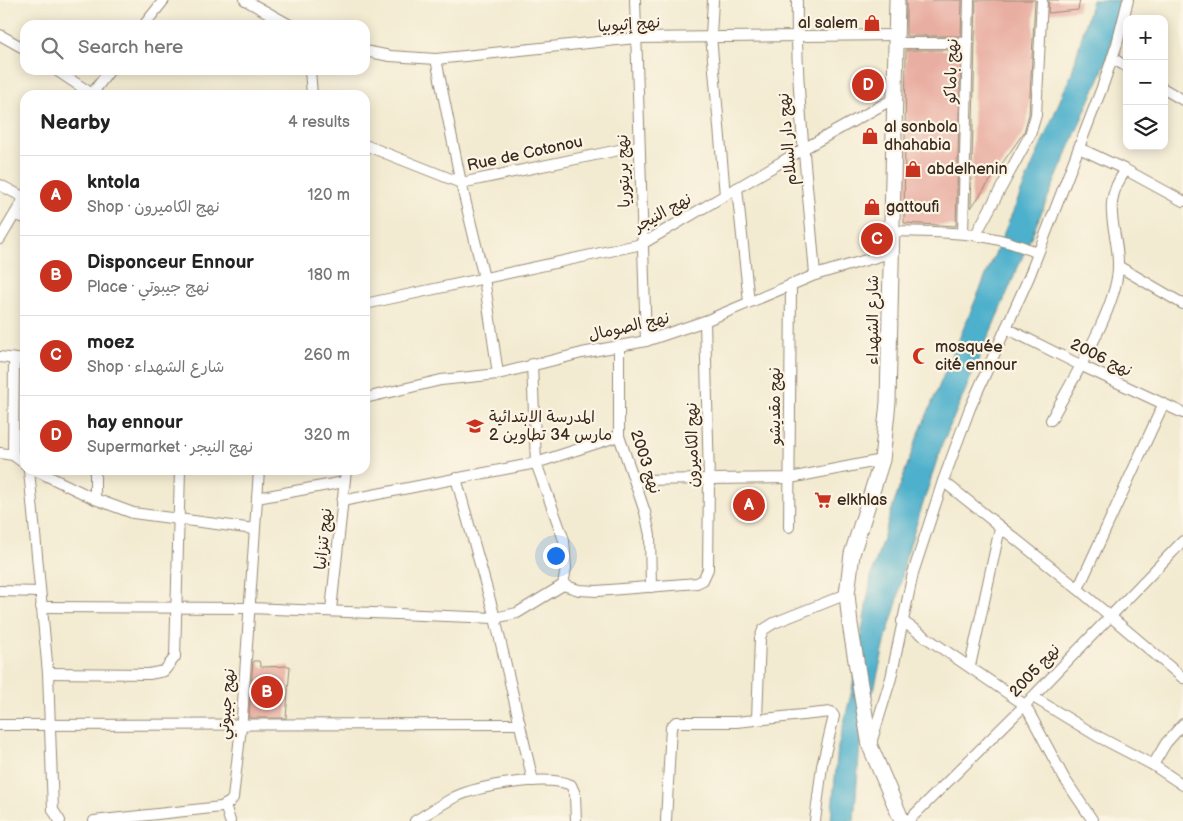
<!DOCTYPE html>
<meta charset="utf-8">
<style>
body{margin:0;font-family:"Balsamiq Sans","Playpen Sans Arabic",sans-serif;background:#f2f2f2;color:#222}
.controls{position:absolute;right:15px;top:15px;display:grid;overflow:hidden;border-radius:10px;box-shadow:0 2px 12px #0003}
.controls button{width:45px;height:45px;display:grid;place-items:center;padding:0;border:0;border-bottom:1px solid #e0e0e0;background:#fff;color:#222;font:25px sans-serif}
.you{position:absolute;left:555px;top:555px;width:18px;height:18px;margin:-12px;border:4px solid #fff;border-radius:50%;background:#1a73e8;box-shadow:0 0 0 8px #1a73e833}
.badge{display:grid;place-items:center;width:32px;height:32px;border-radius:50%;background:#c8321e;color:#fff;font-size:16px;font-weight:700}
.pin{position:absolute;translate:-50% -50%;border:2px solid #fff;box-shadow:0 1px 5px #0006}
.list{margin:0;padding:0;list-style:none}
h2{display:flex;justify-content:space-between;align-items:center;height:65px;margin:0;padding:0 20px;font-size:21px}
h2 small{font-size:16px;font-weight:400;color:#767676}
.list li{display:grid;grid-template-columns:32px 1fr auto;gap:15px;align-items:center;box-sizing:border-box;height:80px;padding:0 20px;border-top:1px solid #e0e0e0}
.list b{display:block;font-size:19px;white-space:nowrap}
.list p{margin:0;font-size:16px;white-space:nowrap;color:#767676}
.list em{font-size:16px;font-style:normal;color:#767676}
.icon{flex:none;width:28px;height:28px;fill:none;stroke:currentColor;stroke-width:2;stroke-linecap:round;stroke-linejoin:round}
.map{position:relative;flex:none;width:1183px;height:821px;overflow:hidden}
.search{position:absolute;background:#fff;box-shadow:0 2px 12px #0003;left:20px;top:20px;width:350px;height:55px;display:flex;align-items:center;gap:12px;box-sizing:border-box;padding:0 18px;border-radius:15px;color:#767676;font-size:19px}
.panel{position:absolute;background:#fff;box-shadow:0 2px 12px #0003;left:20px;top:90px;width:350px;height:385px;border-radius:15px}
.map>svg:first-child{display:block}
.water{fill:#4db0cc;stroke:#446d75}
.building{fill:#e9aea2}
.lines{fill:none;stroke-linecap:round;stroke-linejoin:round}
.street-casing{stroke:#978a78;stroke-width:12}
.secondary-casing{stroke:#978a78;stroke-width:17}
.street{stroke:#fff;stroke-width:10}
.secondary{stroke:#fff;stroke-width:15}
.labels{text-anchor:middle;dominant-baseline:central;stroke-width:4.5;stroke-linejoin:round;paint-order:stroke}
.poi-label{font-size:16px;fill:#3b2a1e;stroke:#fcf5e5;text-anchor:start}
.street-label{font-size:16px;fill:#3b2a1e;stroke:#fcf5e5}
</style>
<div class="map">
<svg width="1183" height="821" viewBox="0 0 1183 821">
<rect width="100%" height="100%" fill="#fcf5e5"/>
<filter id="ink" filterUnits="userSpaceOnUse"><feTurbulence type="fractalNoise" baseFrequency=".02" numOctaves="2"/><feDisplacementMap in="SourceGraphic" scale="10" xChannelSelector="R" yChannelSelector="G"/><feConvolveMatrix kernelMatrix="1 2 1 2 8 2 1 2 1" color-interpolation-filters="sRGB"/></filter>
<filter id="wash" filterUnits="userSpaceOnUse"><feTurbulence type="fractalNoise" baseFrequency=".0096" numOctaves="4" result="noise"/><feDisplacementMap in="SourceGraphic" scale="20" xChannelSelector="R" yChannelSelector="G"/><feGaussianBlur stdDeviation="1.12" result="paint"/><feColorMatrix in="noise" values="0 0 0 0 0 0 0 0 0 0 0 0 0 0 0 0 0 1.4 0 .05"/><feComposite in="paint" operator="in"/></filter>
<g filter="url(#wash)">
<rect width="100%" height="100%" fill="#f3ebd1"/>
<path class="water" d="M1092 0H1122L1106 62 941 447 905 560 897 602 887 634 874 690 863 706 854 821H831L838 747 852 690 871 577 892 509 915 443 1072 72Z"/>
<g id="blocks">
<g class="building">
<path d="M906 0H962L961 36H906Z"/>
<path d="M976 0H1035L1029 114 1024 132 971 208Z"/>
<path d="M1049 0H1080L1078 10 1048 13Z"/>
<path d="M906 50H961L956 226 904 223Z"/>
<path d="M253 661H259L261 667 290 666 286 718H249Z"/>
</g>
</g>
</g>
<g filter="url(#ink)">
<use href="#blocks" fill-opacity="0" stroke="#978a78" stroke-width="1"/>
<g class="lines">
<g class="street-casing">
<g id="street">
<path d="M245 0 290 25"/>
<path d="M635 0 646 341"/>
<path d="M713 0 711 36 725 195"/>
<path d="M797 0C795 92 808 184 815 275"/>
<path d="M144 25 164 0"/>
<path d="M0 35 25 49"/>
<path d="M897 43H968"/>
<path d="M365 51 390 56 436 59 636 38 897 35"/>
<path d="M1112 58 1127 67"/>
<path d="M436 59 461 183 484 278 498 374"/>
<path d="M56 70 92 94 98 95"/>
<path d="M310 70 312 95"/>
<path d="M1164 89 1183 100"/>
<path d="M91 95 110 70"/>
<path d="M365 145 461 183 638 146"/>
<path d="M1079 148 1126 170 1183 201"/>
<path d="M0 185 25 198"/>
<path d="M737 188 749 302"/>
<path d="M15 215 25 218"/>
<path d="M890 231C944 232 989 231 1038 253"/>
<path d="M963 233 969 0"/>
<path d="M976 234 1030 135 1036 115 1042 0"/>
<path d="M0 239 25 197"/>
<path d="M1118 266 1183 304"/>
<path d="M365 304 642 244 805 148 893 99"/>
<path d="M1006 328 1080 365 1183 413"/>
<path d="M619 346V436L645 512 650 535 651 587"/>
<path d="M0 357 25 360"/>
<path d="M532 364 536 463 564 540 566 568 563 585 579 590 597 591 697 583 703 580 708 569 709 480 705 321"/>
<path d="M365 398 441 380 498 374 582 353 646 341 705 321 815 275 890 253"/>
<path d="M1051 420C1071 382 1116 310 1118 269 1120 231 1098 206 1126 170"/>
<path d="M0 453 13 455 25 464"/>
<path d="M13 455 14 359"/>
<path d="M29 470 48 673 53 810 60 821"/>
<path d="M35 470 95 499 133 513 254 529"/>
<path d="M95 470V499"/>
<path d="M456 478 495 618 533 781"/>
<path d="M635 480 790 478 882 460"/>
<path d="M943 481 1078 589 1183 678"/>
<path d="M257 498 344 482"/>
<path d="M342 501 536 463 619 436"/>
<path d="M789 527 791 284"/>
<path d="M1078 589 1163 405"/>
<path d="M0 591 40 592"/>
<path d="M41 607 250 608 495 618 517 613 563 585"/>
<path d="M331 610 346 470"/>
<path d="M902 621 1025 705 1064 778 1093 821"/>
<path d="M970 666 1000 528"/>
<path d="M48 673 149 674 164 671 175 657 180 470"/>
<path d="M1033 697 1097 736 1153 765 1183 785"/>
<path d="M757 719 760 638 763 630 774 623 847 594"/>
<path d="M0 725 520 724"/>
<path d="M871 743 891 678 913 573 943 481 970 408 1029 277 1103 85 1117 44 1128 0"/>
<path d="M1153 765 1166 743 1183 724"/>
<path d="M225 805 230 821"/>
<path d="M94 821 221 807 230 802 233 798 242 718 259 470"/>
<path d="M415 821C428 813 442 804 455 797 478 786 547 774 571 785L575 794 576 821"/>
<path d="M666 821 671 727 676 722H736L831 712 834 716 822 766 815 821"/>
<path d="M908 821 1025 705 1183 541"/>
</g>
</g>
<g class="secondary-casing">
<path id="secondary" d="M897 0 888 402 882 460 852 554 847 594 850 624 870 746 902 821"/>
</g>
<use href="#street" class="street"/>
<use href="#secondary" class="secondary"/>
</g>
</g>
<defs>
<g id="shop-bare" transform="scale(1.35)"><path d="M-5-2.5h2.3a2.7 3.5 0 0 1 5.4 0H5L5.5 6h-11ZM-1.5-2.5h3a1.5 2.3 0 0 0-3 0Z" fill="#c8321e" stroke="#fcf5e5" stroke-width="2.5" paint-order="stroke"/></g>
<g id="mosque-bare" transform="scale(1.35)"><path d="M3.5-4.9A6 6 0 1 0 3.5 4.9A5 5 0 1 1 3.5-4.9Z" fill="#c8321e" stroke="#fcf5e5" stroke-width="2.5" paint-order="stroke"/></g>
<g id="school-bare" transform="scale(1.35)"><path d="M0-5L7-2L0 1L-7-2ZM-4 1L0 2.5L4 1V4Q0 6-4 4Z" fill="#c8321e" stroke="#fcf5e5" stroke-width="2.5" paint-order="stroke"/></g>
<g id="supermarket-bare" transform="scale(1.35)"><path d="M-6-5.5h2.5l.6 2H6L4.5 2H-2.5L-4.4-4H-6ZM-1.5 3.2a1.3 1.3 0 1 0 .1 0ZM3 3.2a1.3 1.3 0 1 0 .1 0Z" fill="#c8321e" stroke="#fcf5e5" stroke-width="2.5" paint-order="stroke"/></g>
</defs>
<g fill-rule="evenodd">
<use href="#shop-bare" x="872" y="23"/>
<use href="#shop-bare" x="870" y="136"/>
<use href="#shop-bare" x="913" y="169"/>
<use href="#shop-bare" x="872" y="207"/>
<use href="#mosque-bare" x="921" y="356"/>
<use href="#school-bare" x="475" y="426"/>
<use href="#supermarket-bare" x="823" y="500"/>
</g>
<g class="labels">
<g class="poi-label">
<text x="858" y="23" text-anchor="end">al salem</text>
<text x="884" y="127">al sonbola<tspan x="884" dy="18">dhahabia</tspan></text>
<text x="927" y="169">abdelhenin</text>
<text x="886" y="207">gattoufi</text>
<text x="935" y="347">mosquée<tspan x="935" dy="18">cité ennour</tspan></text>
<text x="489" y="417">المدرسة الابتدائية<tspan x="489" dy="18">2 مارس 34 تطاوين</tspan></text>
<text x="837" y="500">elkhlas</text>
</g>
<g class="street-label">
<text transform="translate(629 25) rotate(-4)">نهج إثيوبيا</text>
<text transform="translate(952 71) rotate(-88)">نهج باماكو</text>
<text transform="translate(788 139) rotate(-95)">نهج دار السلام</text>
<text transform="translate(525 154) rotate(-12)">Rue de Cotonou</text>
<text transform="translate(624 171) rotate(-92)">نهج بريتوريا</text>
<text transform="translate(663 213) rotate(-29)">نهج النيجر</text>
<text transform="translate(873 320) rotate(-90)">شارع الشهداء</text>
<text transform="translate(629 327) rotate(-13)">نهج الصومال</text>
<text transform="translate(1101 358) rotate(26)">نهج 2006</text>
<text transform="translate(775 406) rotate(-90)">نهج مقديشو</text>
<text transform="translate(693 445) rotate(-91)">نهج الكاميرون</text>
<text transform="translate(645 462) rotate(72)">نهج 2003</text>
<text transform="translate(324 539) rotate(-84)">نهج تنزانيا</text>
<text transform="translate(1035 671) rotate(-47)">نهج 2005</text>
<text transform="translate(227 704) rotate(-85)">نهج جيبوتي</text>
</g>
</g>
</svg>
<div class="controls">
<button>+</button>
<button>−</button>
<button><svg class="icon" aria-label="layers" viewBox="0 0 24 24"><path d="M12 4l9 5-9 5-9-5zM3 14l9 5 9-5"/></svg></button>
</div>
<div class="you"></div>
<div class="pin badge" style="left:749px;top:505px">A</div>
<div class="pin badge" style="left:267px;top:692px">B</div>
<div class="pin badge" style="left:877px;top:239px">C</div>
<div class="pin badge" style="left:868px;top:85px">D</div>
<div class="search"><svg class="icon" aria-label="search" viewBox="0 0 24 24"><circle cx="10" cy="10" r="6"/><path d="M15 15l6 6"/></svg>Search here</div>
<section class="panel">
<h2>Nearby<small>4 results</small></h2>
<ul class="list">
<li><span class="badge">A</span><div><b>kntola</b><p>Shop · نهج الكاميرون</p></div><em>120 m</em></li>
<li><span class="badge">B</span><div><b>Disponceur Ennour</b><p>Place · نهج جيبوتي</p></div><em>180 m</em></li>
<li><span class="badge">C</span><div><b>moez</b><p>Shop · شارع الشهداء</p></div><em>260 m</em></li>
<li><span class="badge">D</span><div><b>hay ennour</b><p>Supermarket · نهج النيجر</p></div><em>320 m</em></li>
</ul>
</section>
</div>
